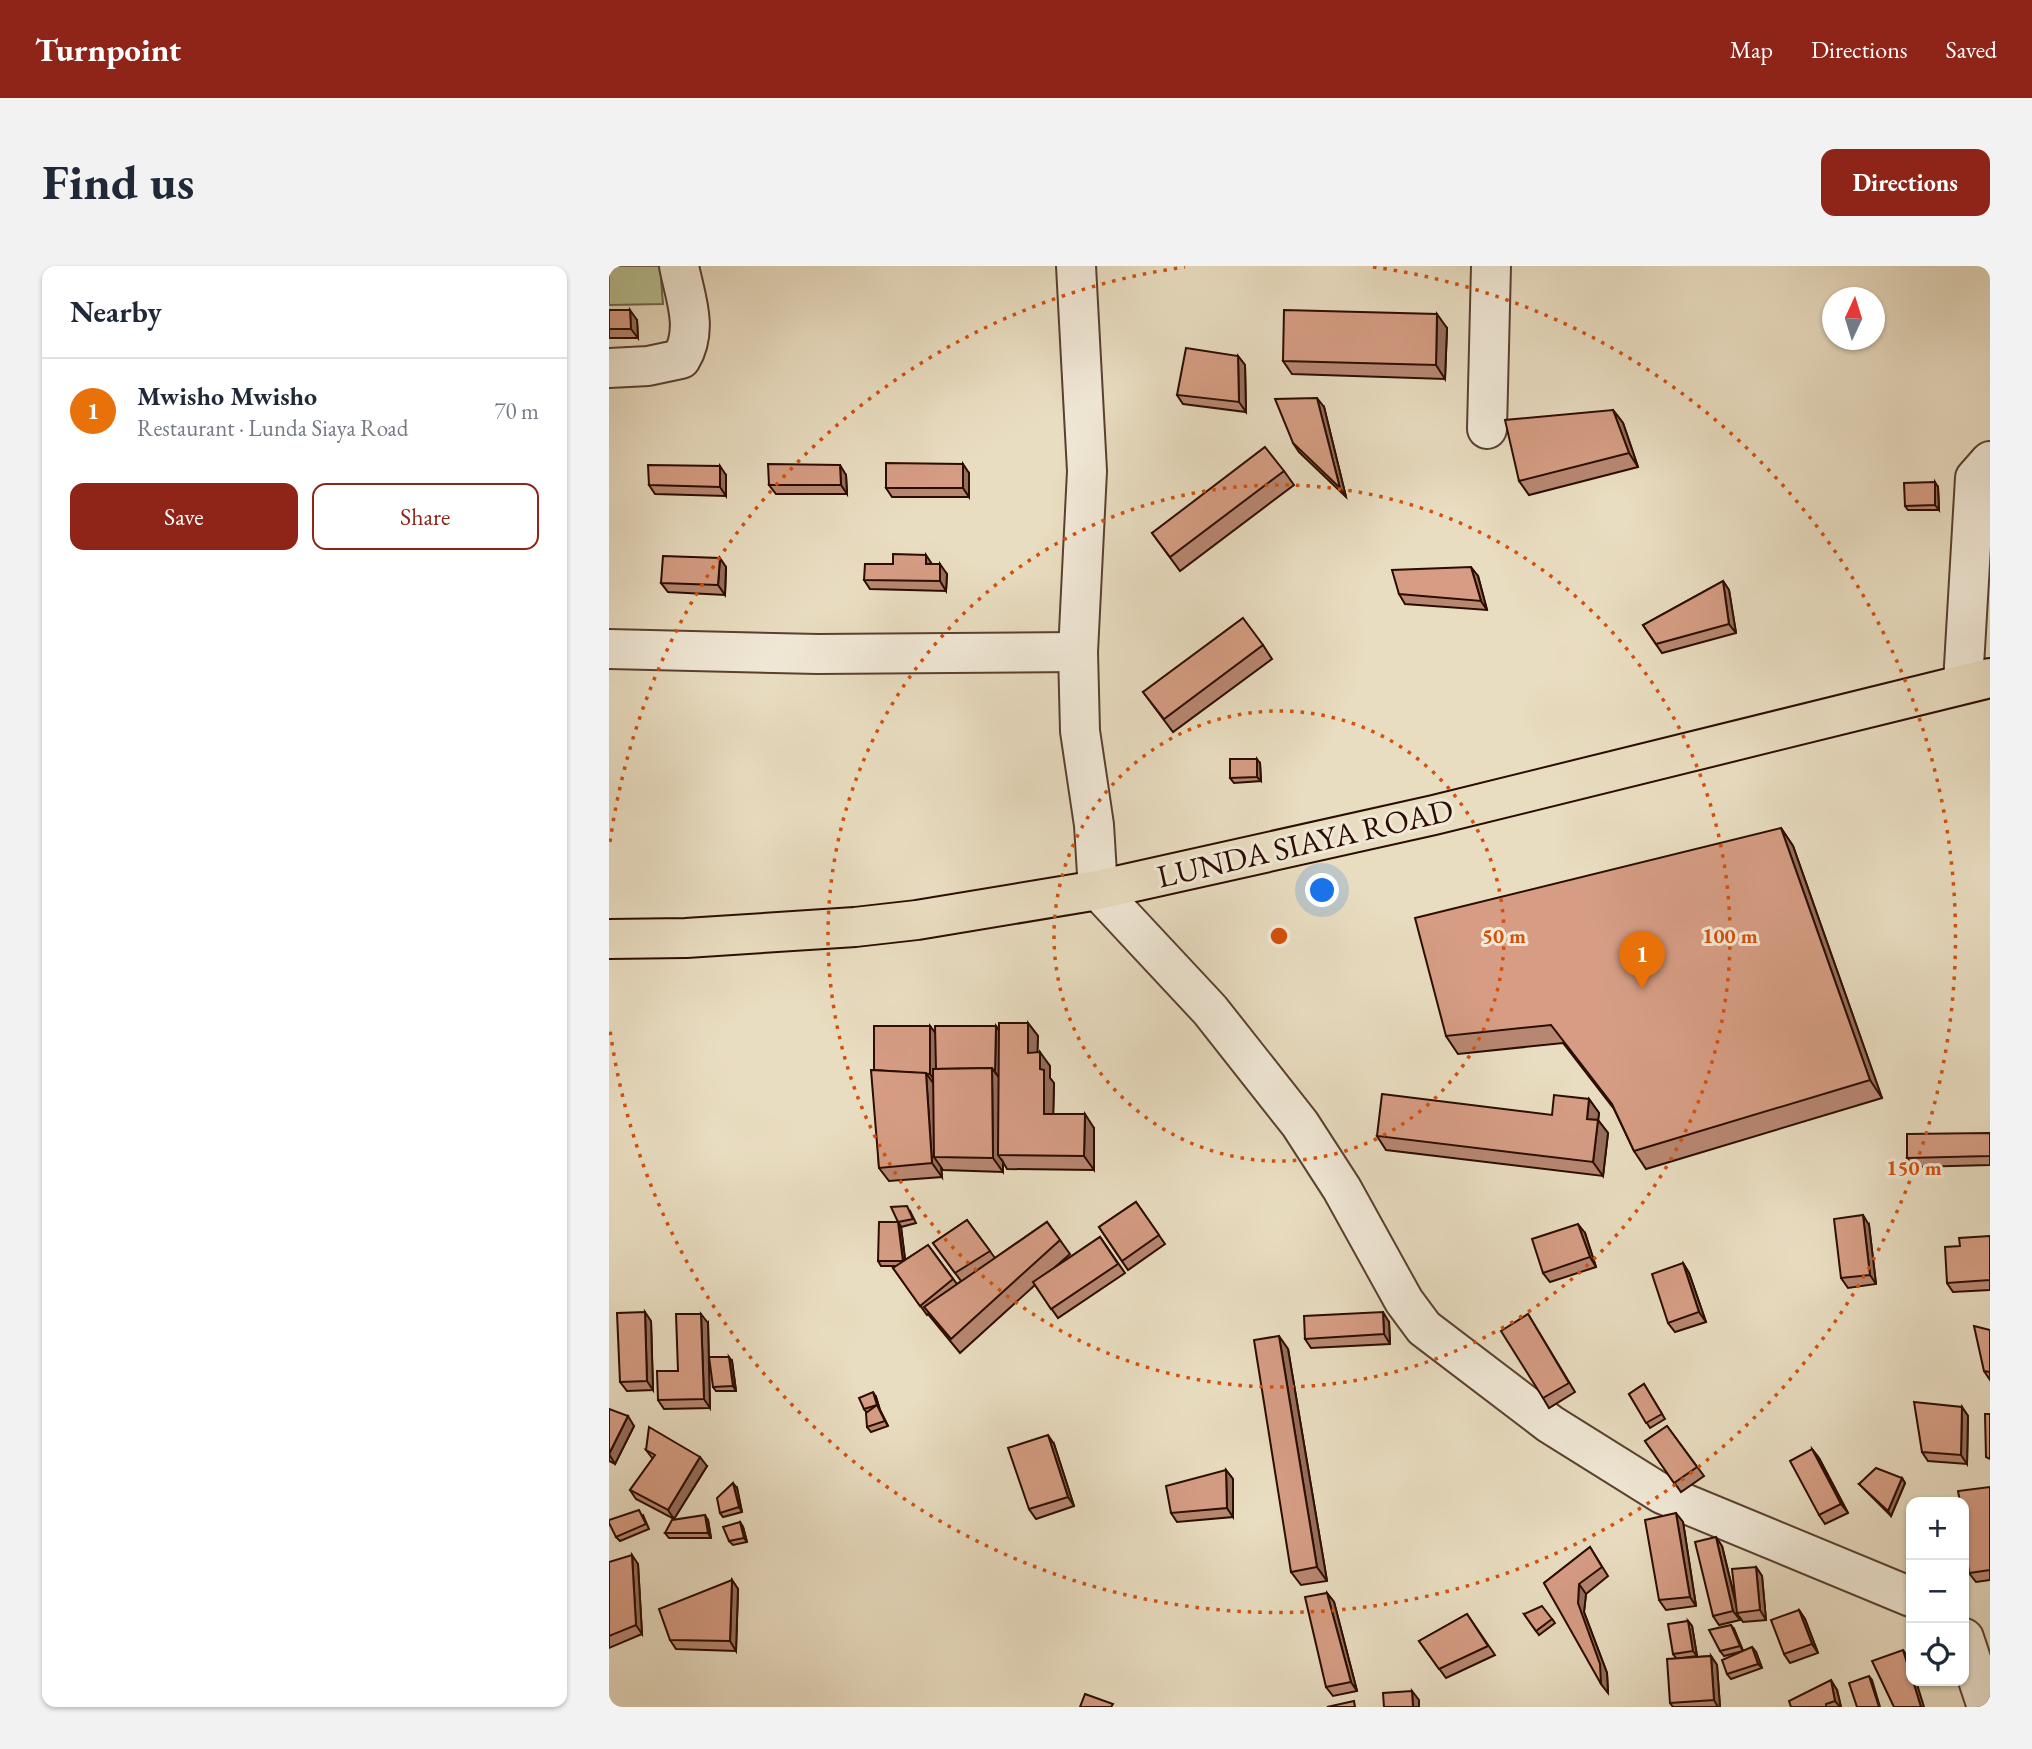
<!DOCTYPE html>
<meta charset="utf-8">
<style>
body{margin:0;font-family:"EB Garamond",serif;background:#f2f2f3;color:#1f2937}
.controls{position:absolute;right:21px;bottom:21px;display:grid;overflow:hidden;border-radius:14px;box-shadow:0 2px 5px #0004}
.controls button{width:63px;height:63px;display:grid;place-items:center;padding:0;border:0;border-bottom:2px solid #e0e1e3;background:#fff;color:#1f2937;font:35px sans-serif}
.compass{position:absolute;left:1213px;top:21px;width:63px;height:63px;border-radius:50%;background:#fff;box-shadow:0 2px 5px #0004;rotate:4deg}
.you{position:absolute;left:714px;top:625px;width:24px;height:24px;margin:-18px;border:5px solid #fff;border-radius:50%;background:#1a73e8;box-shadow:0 0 0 10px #1a73e833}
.badge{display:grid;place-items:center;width:46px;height:46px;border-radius:50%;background:#8f2418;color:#fff;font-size:23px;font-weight:700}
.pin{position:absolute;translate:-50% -58px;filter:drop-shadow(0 2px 4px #0008)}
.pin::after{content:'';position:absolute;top:37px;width:24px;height:21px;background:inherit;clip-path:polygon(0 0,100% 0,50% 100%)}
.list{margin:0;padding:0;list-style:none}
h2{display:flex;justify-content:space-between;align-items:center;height:91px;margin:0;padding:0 28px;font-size:30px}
h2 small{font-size:23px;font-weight:400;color:#747a83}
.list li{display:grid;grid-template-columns:46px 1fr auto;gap:21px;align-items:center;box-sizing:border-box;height:105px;padding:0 28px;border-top:2px solid #e0e1e3}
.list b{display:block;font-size:26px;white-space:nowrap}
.list p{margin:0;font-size:23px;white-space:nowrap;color:#747a83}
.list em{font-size:23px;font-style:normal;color:#747a83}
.actions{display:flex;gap:14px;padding:21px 28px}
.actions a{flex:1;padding:16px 0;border:2px solid #8f2418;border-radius:14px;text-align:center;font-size:24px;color:#8f2418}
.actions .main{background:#8f2418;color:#fff}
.icon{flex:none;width:38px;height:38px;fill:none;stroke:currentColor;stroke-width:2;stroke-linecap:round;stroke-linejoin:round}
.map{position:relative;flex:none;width:1381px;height:1441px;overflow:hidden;border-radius:14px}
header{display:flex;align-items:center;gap:42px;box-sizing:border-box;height:98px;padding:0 35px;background:#8f2418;color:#fff}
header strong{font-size:33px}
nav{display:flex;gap:38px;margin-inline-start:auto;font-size:24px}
.intro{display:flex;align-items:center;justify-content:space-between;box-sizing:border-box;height:168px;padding:0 42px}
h1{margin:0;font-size:49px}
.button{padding:18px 32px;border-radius:14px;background:#8f2418;color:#fff;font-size:24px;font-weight:700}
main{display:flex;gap:42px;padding:0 42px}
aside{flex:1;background:#fff;border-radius:14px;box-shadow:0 2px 5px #0004}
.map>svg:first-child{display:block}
.green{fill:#b8c092;stroke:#726649;stroke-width:2}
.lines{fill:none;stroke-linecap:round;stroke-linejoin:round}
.minor-casing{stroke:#5a4030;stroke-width:42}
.major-casing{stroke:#2b0c00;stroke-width:42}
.minor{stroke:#f1e9d7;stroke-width:38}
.major{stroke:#e9ddc1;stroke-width:38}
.wall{fill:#b88772;stroke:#2b0c00;stroke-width:2}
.shaded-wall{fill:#966e5c;stroke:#2b0c00;stroke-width:2}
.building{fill:#d69d84;stroke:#2b0c00;stroke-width:2}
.ring{fill:none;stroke:#d5510b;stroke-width:3.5;stroke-dasharray:3.5 7}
.labels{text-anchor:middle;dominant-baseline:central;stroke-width:6;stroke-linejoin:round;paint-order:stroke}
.street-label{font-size:32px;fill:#2b0c00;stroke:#f1e9d7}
.centre{fill:#d5510b;stroke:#f1e9d7;stroke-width:3.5}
.ring-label{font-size:21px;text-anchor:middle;font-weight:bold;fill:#d5510b;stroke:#f1e9d7;stroke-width:6;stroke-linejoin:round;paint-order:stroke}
</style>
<header>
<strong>Turnpoint</strong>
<nav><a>Map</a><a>Directions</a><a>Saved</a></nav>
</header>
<div class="intro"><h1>Find us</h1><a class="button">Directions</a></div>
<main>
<aside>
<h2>Nearby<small></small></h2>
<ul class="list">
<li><span class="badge" style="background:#e8710a">1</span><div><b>Mwisho Mwisho</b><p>Restaurant · Lunda Siaya Road</p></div><em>70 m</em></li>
</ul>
<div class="actions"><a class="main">Save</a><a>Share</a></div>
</aside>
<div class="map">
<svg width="1381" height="1441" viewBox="0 0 1381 1441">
<rect width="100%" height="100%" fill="#e9ddc1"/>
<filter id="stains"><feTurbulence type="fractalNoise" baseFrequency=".00286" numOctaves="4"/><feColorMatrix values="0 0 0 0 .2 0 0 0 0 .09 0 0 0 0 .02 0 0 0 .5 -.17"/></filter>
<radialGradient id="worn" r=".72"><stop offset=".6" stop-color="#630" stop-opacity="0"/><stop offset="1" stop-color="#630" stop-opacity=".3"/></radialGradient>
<path class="green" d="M0 0H51L54 38 0 39Z"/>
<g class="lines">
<g class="minor-casing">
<g id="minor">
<path d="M467 0 478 205 469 386 471 465 485 559 489 624 601 744 691 858 733 923 795 1035 815 1062 941 1158 1053 1228 1302 1331"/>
<path d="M0 102 39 100 72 93C90 63 76 31 70 0"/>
<path d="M878 163 882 0"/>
<path d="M0 383 209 388 469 386"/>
<path d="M1354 417 1366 212 1381 195"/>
<path d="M1355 1372 1378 1441"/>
</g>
</g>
<g class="major-casing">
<path id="major" d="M0 673 77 672 246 661 308 654 489 624 825 549 1381 412"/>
</g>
<use href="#minor" class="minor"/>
<use href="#major" class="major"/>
</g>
<g class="wall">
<path d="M0 44 28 54 29 72H0Z"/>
<path d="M838 62 836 113 683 108 674 95Z"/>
<path d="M629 90 636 99 637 146 574 138 568 129Z"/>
<path d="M715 141 737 231 690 186 684 177Z"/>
<path d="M1004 144 1014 157 1029 201 920 229 910 215Z"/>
<path d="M675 205 685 219 571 305 543 267Z"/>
<path d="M360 207V231H283L277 222Z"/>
<path d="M117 209V230L46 228 40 219Z"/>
<path d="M237 209 238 228H167L160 219Z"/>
<path d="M1329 221 1330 244H1299L1296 240Z"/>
<path d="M323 298 338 308 337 325 261 323 255 314Z"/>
<path d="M117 301 116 329 59 326 52 317Z"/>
<path d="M869 310 878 344 796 338 790 328Z"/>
<path d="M1114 315 1120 324 1127 367 1053 387 1034 359Z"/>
<path d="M654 379 663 393 564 466 534 426Z"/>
<path d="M651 497 652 515 625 517 621 512Z"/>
<path d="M1172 562 1184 580 1273 832 1037 903 1025 885 1005 843 954 777 849 788 837 770Z"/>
<path d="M419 757 429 770 428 786 441 800V812L445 817 444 848 485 862V904L398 903 394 896V906L334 904 332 901 333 911 280 915 270 902 265 804 321 760 326 767 387 760 390 765Z"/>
<path d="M980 833 990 847 989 854 999 867 994 910 777 884 768 870 943 849Z"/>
<path d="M1381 867V899L1305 901 1298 892Z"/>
<path d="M527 936 556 978 519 1004 490 961Z"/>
<path d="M301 945 307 957 292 961 289 956Z"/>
<path d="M358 954 386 992 438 956 461 988 445 1002 491 971 516 1007 449 1052 426 1019 351 1087 319 1048 318 1049 284 1002 287 1000H272L269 995 289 956 292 961 296 994 319 979 348 1018 352 1015 324 977Z"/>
<path d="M1260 959 1267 1018 1239 1022 1232 1012Z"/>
<path d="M976 967 987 1001 941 1016 934 1007Z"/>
<path d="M1381 970V1024L1344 1026 1338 1017 1351 980Z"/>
<path d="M1074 997 1080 1007 1097 1056 1066 1066 1059 1057Z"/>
<path d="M919 1048 966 1126 940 1142 934 1132Z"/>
<path d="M42 1055 44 1124 18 1125 11 1116Z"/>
<path d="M780 1056 781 1078 702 1082 696 1073Z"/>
<path d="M99 1057 101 1142 55 1143 49 1134 69 1105Z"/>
<path d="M1381 1064V1114L1375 1105Z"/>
<path d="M679 1083 718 1315 692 1319 682 1306Z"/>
<path d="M123 1095 127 1125H107L104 1121Z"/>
<path d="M1035 1118 1056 1153 1041 1162 1020 1128Z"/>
<path d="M267 1131 271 1144 279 1160 262 1166 258 1161V1147L255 1143Z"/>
<path d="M1353 1141 1359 1150 1358 1198 1319 1195 1313 1186Z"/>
<path d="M0 1143 25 1160 6 1198 0 1195Z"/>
<path d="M1058 1160 1095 1210 1072 1226 1036 1175Z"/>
<path d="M445 1178 465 1240 427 1253 420 1243Z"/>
<path d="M1203 1183 1210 1192 1239 1247 1216 1258 1210 1249Z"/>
<path d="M37 1184 98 1200 65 1253 27 1233 21 1224 44 1193Z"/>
<path d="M617 1204 624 1213V1251L568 1256 562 1247Z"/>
<path d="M1293 1212 1296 1217 1282 1250 1250 1218Z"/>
<path d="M1381 1221V1314L1367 1316 1360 1307Z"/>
<path d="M128 1222 133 1246 114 1251 111 1247Z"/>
<path d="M34 1249 40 1263 11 1275 7 1271Z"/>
<path d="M99 1254 102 1272H60L56 1267Z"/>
<path d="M131 1256 134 1261 138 1276 124 1279 120 1275Z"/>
<path d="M1074 1256 1087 1340 1057 1344 1050 1334Z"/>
<path d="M1113 1280 1127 1337 1147 1301 1153 1310 1157 1354 1134 1356 1130 1350 1131 1354 1110 1359 1104 1350Z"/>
<path d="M981 1281 999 1310 977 1328 975 1346 998 1407 999 1427 935 1317Z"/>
<path d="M0 1296 29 1298 33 1368 0 1382Z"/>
<path d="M123 1314 129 1323 127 1385 67 1383 61 1374Z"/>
<path d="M718 1327 725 1336 748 1425 724 1430 717 1421Z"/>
<path d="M1190 1344 1196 1353 1209 1387 1181 1397 1175 1388Z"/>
<path d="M858 1348 886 1389 837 1412 810 1375Z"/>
<path d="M915 1348 943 1353 946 1357 930 1369Z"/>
<path d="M1079 1355 1083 1360 1088 1390 1073 1392 1102 1390 1108 1399 1111 1441H1064L1061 1437 1067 1392 1064 1388Z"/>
<path d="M1125 1363 1134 1385 1143 1381 1147 1386 1153 1402 1122 1413 1118 1408 1134 1385 1115 1390 1111 1385Z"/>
<path d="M1228 1424 1232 1441H1182Z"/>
</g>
<g class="shaded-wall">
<path d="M21 44 28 54 29 72 22 63Z"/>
<path d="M828 48 838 62 836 113 827 99Z"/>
<path d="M629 90 636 99 637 146 630 136Z"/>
<path d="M708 132 715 141 737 231 731 222Z"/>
<path d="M1004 144 1014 157 1029 201 1020 187Z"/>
<path d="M354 198 360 207V231L354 222Z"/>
<path d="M231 199 237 209 238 228 232 219Z"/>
<path d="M111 200 117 209V230L111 221Z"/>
<path d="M1326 216 1329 221 1330 244 1326 239Z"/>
<path d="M317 289 323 298H317Z"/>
<path d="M111 292 117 301 116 329 109 319Z"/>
<path d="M331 298 338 308 337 325 331 315Z"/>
<path d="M862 301 869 310 878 344 872 335Z"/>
<path d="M1114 315 1120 324 1127 367 1120 358Z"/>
<path d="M648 493 651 497 652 515 648 511Z"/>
<path d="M1172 562 1184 580 1273 832 1261 814Z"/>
<path d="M419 757 429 770 428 800 419 787Z"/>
<path d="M321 760 328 769V818L321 808Z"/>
<path d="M387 760 393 769V816L386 806Z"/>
<path d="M431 786 441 800V812L445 817 444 861 435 848 431 803Z"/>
<path d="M383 802 393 816 389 889 394 896V906L384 892Z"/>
<path d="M317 807 327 821 325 891 332 901 333 911 323 897Z"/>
<path d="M980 833 990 847 988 866 978 853Z"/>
<path d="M476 848 485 862V904L475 890Z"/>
<path d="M989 854 999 867 994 910 984 896Z"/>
<path d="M1254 949 1260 959 1267 1018 1261 1009Z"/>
<path d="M289 956 292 961 297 1000 294 995Z"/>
<path d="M969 958 976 967 987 1001 981 991Z"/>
<path d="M1074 997 1080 1007 1097 1056 1090 1046Z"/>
<path d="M36 1046 42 1055 44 1124 38 1115Z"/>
<path d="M774 1046 780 1056 781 1078 775 1068Z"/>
<path d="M92 1048 99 1057 101 1142 95 1133Z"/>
<path d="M670 1070 679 1083 718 1315 708 1301Z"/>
<path d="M120 1091 123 1095 127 1125 124 1120Z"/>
<path d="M264 1126 267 1131 271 1144 279 1160 268 1139Z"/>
<path d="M1353 1141 1359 1150 1358 1198 1352 1189Z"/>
<path d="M19 1150 25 1160 6 1198 0 1188Z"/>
<path d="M439 1169 445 1178 465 1240 459 1231Z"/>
<path d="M1203 1183 1210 1192 1239 1247 1232 1238Z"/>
<path d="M91 1191 98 1200 65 1253 59 1244Z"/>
<path d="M617 1204 624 1213V1251L618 1242Z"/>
<path d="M1293 1212 1296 1217 1282 1250 1279 1245Z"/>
<path d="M124 1217 128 1222 133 1246 130 1241Z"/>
<path d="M1067 1247 1074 1256 1087 1340 1081 1331Z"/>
<path d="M96 1249 99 1254 102 1272 99 1267Z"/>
<path d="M131 1256 134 1261 138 1276 135 1272Z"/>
<path d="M1107 1271 1113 1280 1129 1347H1128L1131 1354 1124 1345Z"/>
<path d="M23 1289 29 1298 33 1368 27 1359Z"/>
<path d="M1147 1301 1153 1310 1157 1354 1151 1344Z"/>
<path d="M123 1314 129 1323 127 1385 121 1375Z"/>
<path d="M970 1318 977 1328 975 1346 998 1407 999 1427 992 1418 969 1337Z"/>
<path d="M718 1327 725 1336 748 1425 742 1416Z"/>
<path d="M1190 1344 1196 1353 1209 1387 1203 1378Z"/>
<path d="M1079 1355 1083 1360 1088 1390 1084 1385Z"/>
<path d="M1122 1359 1125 1363 1134 1385 1131 1380Z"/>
<path d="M1143 1381 1147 1386 1153 1402 1149 1398Z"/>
<path d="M1294 1384 1301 1394 1302 1399V1410Z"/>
<path d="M1102 1390 1108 1399 1111 1441H1109L1105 1434Z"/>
<path d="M1260 1410 1263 1414 1271 1441H1270Z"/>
<path d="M1222 1414 1228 1424 1232 1441H1231L1226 1435Z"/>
<path d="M1304 1415H1307L1315 1441H1312Z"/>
<path d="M803 1425 810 1434V1441H804Z"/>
</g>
<g class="building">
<path d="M0 44H21L22 63H0Z"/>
<path d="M675 44 828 48 827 99 674 95Z"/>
<path d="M577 82 629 90 630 136 568 129Z"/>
<path d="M708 132 731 222 684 177 666 133Z"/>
<path d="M1004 144 1020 187 910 215 896 154Z"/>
<path d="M656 181 675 205 561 291 543 267Z"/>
<path d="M277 197 354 198V222H277Z"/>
<path d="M159 198 231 199 232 219H160Z"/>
<path d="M39 199 111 200V221L40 219Z"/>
<path d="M1326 216V239L1296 240 1295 217Z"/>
<path d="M284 288 317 289V298H331V315L255 314 256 298H284Z"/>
<path d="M54 290 111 292 109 319 52 317Z"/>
<path d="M862 301 872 335 790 328 783 304Z"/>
<path d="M1114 315 1120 358 1047 378 1034 359Z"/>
<path d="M634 352 654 379 555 453 534 426Z"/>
<path d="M621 493H648V511L621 512Z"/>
<path d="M1172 562 1261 814 1025 885 1003 838 942 759 837 770 806 652Z"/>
<path d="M390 757H419V787L431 786V803L435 804V848H476L475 890 389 889Z"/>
<path d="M265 760H321V808L265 804Z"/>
<path d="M326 760H387L386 806 383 802 327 803Z"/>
<path d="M383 802 384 892 325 891 324 803Z"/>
<path d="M262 804 317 807 323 897 270 902Z"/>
<path d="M773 828 943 849 945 829 980 833 978 853 989 854 984 896 768 870Z"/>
<path d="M1381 867V890L1298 892V868Z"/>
<path d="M527 936 550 969 513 995 490 961Z"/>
<path d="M298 940 304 953 289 956 282 941Z"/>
<path d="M1254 949 1261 1009 1232 1012 1225 953Z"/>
<path d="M358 954 381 985 346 1007 324 977Z"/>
<path d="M270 956H289L294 995H269Z"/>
<path d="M438 956 451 974 342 1073 315 1041Z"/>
<path d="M969 958 981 991 934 1007 923 973Z"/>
<path d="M1381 970V1014L1338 1017 1336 981 1351 980 1350 972Z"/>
<path d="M491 971 509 998 442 1043 424 1016Z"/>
<path d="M319 979 344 1013 311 1040 284 1002Z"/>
<path d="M1074 997 1090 1046 1059 1057 1043 1008Z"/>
<path d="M36 1046 38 1115 11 1116 8 1047Z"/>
<path d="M774 1046 775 1068 696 1073 695 1050Z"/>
<path d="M67 1048H92L95 1133 49 1134 48 1105H69Z"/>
<path d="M919 1048 960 1117 934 1132 892 1065Z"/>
<path d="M1365 1060 1381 1064V1106L1375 1105Z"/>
<path d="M670 1070 708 1301 682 1306 645 1074Z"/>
<path d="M100 1091H120L124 1120 104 1121Z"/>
<path d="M1035 1118 1053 1148 1037 1157 1020 1128Z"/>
<path d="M264 1126 268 1139 255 1143 250 1132Z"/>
<path d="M1305 1136 1353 1141 1352 1189 1313 1186Z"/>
<path d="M268 1139 276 1155 258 1161 257 1147Z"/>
<path d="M0 1143 19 1150 0 1188Z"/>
<path d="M1376 1148H1381V1193L1377 1191Z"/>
<path d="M1058 1160 1088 1201 1065 1217 1036 1175Z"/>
<path d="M40 1161 91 1191 59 1244 21 1224 46 1189 37 1184Z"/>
<path d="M439 1169 459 1231 420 1243 399 1182Z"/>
<path d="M1203 1183 1232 1238 1210 1249 1181 1195Z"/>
<path d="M1267 1202 1293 1212 1279 1245 1250 1218Z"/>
<path d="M617 1204 618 1242 562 1247 557 1220Z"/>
<path d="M124 1217 130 1241 111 1247 108 1232Z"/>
<path d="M1381 1221V1304L1360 1307 1355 1266V1236H1351L1349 1225Z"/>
<path d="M30 1244 37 1258 7 1271 0 1257V1254Z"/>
<path d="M1067 1247 1081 1331 1050 1334 1036 1254Z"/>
<path d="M96 1249 99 1267H56L63 1254Z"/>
<path d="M131 1256 135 1272 120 1275 114 1261Z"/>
<path d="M1107 1271 1124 1345 1104 1350 1086 1276Z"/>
<path d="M981 1281 993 1301 970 1318 969 1337 991 1398 992 1418 935 1317Z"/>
<path d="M23 1289 27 1359 0 1370V1296Z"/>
<path d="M1147 1301 1151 1344 1128 1347 1123 1303Z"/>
<path d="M123 1314 121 1375 61 1374 50 1343Z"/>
<path d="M718 1327 742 1416 717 1421 696 1331Z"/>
<path d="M933 1340 943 1353 927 1365 915 1348Z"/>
<path d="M1190 1344 1203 1378 1175 1388 1162 1354Z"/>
<path d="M858 1348 879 1380 830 1403 810 1375Z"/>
<path d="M1079 1355 1084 1385 1064 1388 1059 1358Z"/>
<path d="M1122 1359 1131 1380 1111 1385 1100 1364Z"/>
<path d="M1143 1381 1149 1398 1118 1408 1113 1394Z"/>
<path d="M1294 1384 1302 1410V1415H1304L1312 1441H1285L1263 1395Z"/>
<path d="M1102 1390 1105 1434 1061 1437 1058 1393Z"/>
<path d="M1260 1410 1270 1441H1248L1240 1417Z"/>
<path d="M1222 1414 1226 1435 1217 1438V1441H1182L1180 1435Z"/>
<path d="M803 1425 804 1441H775L774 1427Z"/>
<path d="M476 1428 504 1438 502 1441H471Z"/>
<path d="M745 1435 746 1441H718Z"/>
</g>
<g class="ring">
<circle cx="670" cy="670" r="225"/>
<circle cx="670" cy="670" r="451"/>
<path d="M1 576A676 676 0 0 1 576 1M764 1A676 676 0 1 1 1 764"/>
</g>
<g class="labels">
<g class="street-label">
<text transform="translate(696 577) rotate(-13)">LUNDA SIAYA ROAD</text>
</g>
</g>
<circle cx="670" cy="670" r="10" class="centre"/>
<g class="ring-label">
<text x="895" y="677">50 m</text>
<text x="1121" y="677">100 m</text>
<text x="1305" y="909">150 m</text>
</g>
<rect width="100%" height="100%" filter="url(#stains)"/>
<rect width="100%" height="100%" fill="url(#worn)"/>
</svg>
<div class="controls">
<button>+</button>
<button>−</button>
<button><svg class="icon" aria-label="locate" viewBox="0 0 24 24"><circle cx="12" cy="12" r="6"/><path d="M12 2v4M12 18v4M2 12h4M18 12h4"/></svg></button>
</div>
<svg class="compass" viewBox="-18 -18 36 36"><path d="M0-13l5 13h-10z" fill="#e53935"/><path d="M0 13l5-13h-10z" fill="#747a83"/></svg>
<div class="you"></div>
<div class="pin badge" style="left:1033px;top:723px;background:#e8710a">1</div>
</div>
</main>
